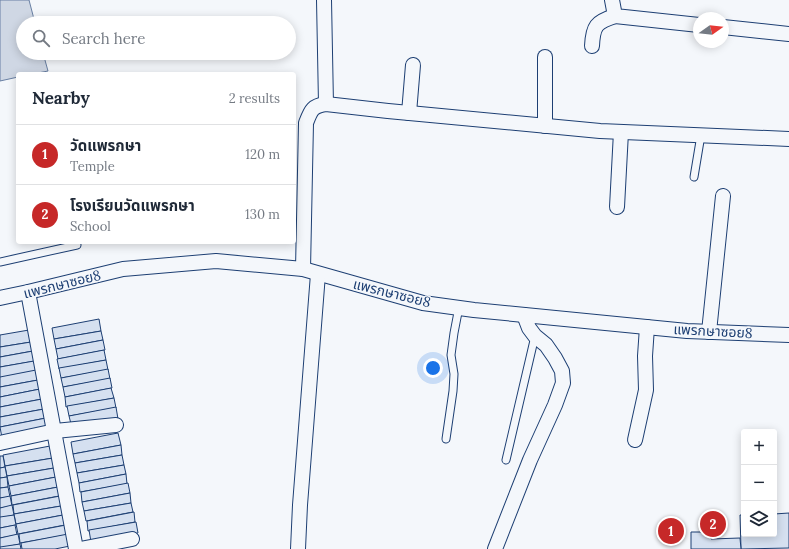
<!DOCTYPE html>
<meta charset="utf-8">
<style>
body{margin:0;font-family:Lora,"Noto Sans Thai",serif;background:#f2f2f3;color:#1f2937}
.controls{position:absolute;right:12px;bottom:12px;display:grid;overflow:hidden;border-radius:4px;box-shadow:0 2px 10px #0003}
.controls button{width:36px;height:36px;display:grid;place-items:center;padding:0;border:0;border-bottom:1px solid #e0e1e3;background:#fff;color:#1f2937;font:20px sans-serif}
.compass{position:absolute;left:693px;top:12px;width:36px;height:36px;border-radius:50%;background:#fff;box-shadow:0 2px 10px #0003;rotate:75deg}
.you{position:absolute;left:433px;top:368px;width:14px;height:14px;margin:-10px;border:3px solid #fff;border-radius:50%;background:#1a73e8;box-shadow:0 0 0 6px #1a73e833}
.badge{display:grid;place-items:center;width:26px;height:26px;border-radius:50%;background:#c62828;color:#fff;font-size:13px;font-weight:700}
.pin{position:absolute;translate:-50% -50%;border:2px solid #fff;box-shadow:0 1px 4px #0006}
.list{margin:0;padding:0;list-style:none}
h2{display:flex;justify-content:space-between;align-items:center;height:52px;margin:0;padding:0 16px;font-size:17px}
h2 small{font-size:13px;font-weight:400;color:#747a83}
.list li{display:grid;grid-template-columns:26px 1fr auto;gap:12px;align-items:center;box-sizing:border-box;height:60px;padding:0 16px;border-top:1px solid #e0e1e3}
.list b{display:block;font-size:15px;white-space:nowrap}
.list p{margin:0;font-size:13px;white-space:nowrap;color:#747a83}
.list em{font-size:13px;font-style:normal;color:#747a83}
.icon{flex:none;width:22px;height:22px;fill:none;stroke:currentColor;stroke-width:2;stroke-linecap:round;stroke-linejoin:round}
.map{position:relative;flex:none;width:789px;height:549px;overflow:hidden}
.search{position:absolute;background:#fff;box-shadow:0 2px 10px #0003;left:16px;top:16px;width:280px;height:44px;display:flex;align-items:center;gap:10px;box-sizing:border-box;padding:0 14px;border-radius:22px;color:#747a83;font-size:15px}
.panel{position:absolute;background:#fff;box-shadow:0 2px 10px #0003;left:16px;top:72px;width:280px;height:172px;border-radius:4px}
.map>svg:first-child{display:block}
.water{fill:#cfd7e4;stroke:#687fa3}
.building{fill:#d5e0f0;stroke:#1d3f73}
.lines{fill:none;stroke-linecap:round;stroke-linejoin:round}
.lane-casing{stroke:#1d3f73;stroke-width:9}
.street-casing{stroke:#1d3f73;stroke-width:16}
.lane{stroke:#f4f7fb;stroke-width:7}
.street{stroke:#f4f7fb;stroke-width:14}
.labels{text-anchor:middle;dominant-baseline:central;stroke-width:3;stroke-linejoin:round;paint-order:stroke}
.street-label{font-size:14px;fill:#1d3f73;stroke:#f4f7fb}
</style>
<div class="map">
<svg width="789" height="549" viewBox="0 0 789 549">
<rect width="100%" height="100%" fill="#f4f7fb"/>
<path class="water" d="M0 0H29L35 23H23V53H43L48 71 33 74H18V77L0 81Z"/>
<g class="building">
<path d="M99 319 101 331 54 339 52 328Z"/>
<path d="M29 330 31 342 0 347V335Z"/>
<path d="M101 331 103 340 56 349 54 339Z"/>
<path d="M103 340 105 350 58 359 56 349Z"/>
<path d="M31 342 33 351 0 357V347Z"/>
<path d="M104 350 106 360 59 369 57 359Z"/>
<path d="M33 351 35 361 0 367V357Z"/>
<path d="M106 360 108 370 61 378 59 368Z"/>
<path d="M34 361 36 371 0 378V367Z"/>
<path d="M108 369 110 379 63 387 61 378Z"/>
<path d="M36 370 38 380 0 387V377Z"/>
<path d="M110 378 112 388 65 397 63 387Z"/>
<path d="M38 380 40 389 0 397V387Z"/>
<path d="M111 388 114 398 66 407 65 397Z"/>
<path d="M40 389 42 399 0 407V397Z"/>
<path d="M114 398 116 408 69 416 67 406Z"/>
<path d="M42 399 44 409 0 417V407Z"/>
<path d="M116 407 118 419 72 428 69 416Z"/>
<path d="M44 409 46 418 0 427V417Z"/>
<path d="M46 418 49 430 2 438 0 427Z"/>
<path d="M118 433 121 445 73 454 71 442Z"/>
<path d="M121 445 122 455 75 463 73 454Z"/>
<path d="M50 446 53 458 5 466 3 455Z"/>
<path d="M122 455 124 465 77 473 75 463Z"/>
<path d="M0 456H3L5 467 0 468Z"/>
<path d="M53 458 54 468 7 476 5 466Z"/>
<path d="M124 465 126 474 79 483 77 473Z"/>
<path d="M5 467 7 477 0 478V468Z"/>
<path d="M54 468 56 477 9 486 7 476Z"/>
<path d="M126 474 127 484 80 492 79 483Z"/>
<path d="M7 477 8 487 0 488V478Z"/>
<path d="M56 477 58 487 11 496 9 486Z"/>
<path d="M128 483 130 493 82 502 81 492Z"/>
<path d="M8 487 10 497 0 498V488Z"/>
<path d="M58 487 59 496 12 505 11 496Z"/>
<path d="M130 493 131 503 84 511 82 502Z"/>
<path d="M10 496 12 506 0 508V498Z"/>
<path d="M60 496 61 506 14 514 13 505Z"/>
<path d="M131 503 133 512 86 521 84 511Z"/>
<path d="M12 505 14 515 0 518V508Z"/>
<path d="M61 506 63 515 16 524 14 514Z"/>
<path d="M134 512 135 522 88 531 87 521Z"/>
<path d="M789 513V548L741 549 740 515H744V534H774V514Z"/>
<path d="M14 515 16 525 0 528V517Z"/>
<path d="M63 515 65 525 18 534 16 524Z"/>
<path d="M136 522 138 533 91 542 89 530Z"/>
<path d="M15 525 17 535 0 538V528Z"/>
<path d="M66 525 67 535 20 543 19 534Z"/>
<path d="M691 532H711V539L740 538 741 549H691Z"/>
<path d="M18 534 20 544 0 548V538Z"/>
<path d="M68 534 70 546 55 549H22L21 543Z"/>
<path d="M20 544 21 549H0V547Z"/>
</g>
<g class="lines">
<g class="lane-casing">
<g id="lane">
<path d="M694 177 701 135"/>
<path d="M0 262 77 245"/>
<path d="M446 439 453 391 454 374 451 355 454 333 459 307"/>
<path d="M506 460 535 336"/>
</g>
</g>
<g class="street-casing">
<g id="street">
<path d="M324 0 326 104"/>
<path d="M612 0 615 16 699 25"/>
<path d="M723 27 789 34"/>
<path d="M592 46C593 26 596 22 615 16"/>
<path d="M409 113 413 65"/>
<path d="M545 126V57"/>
<path d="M617 207 621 132"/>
<path d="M303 269 306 123C311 110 312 106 326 104L388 111 600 131 789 139"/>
<path d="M28 292 76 549"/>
<path d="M0 298 28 292 123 269 216 261 303 269 423 303 474 310 687 331 789 335"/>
<path d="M709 332 723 196"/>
<path d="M635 440 646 390 645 356 647 327"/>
<path d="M0 443 55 431 116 425"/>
<path d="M80 549 132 539"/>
<path d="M298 549 300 505 318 274"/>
<path d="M495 549 530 460 555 405 563 383 562 371 555 358 546 345 535 336 529 328 524 315"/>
</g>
</g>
<use href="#lane" class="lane"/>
<use href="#street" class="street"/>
</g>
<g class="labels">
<g class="street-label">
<text transform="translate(62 284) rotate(-14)">แพรกษาซอย8</text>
<text transform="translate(392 293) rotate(14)">แพรกษาซอย8</text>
<text transform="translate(713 331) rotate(3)">แพรกษาซอย8</text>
</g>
</g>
</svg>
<div class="controls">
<button>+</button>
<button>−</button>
<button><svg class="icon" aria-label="layers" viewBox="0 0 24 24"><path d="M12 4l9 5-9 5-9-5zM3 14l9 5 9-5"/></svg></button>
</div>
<svg class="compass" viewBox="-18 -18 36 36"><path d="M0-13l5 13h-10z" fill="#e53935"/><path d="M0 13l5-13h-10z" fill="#747a83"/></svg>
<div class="you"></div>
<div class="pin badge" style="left:671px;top:531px">1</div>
<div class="pin badge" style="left:713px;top:524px">2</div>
<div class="search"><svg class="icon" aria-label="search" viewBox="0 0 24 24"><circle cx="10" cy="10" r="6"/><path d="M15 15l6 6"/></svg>Search here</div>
<section class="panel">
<h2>Nearby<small>2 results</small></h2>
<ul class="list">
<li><span class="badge">1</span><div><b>วัดแพรกษา</b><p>Temple</p></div><em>120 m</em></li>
<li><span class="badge">2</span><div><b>โรงเรียนวัดแพรกษา</b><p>School</p></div><em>130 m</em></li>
</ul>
</section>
</div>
